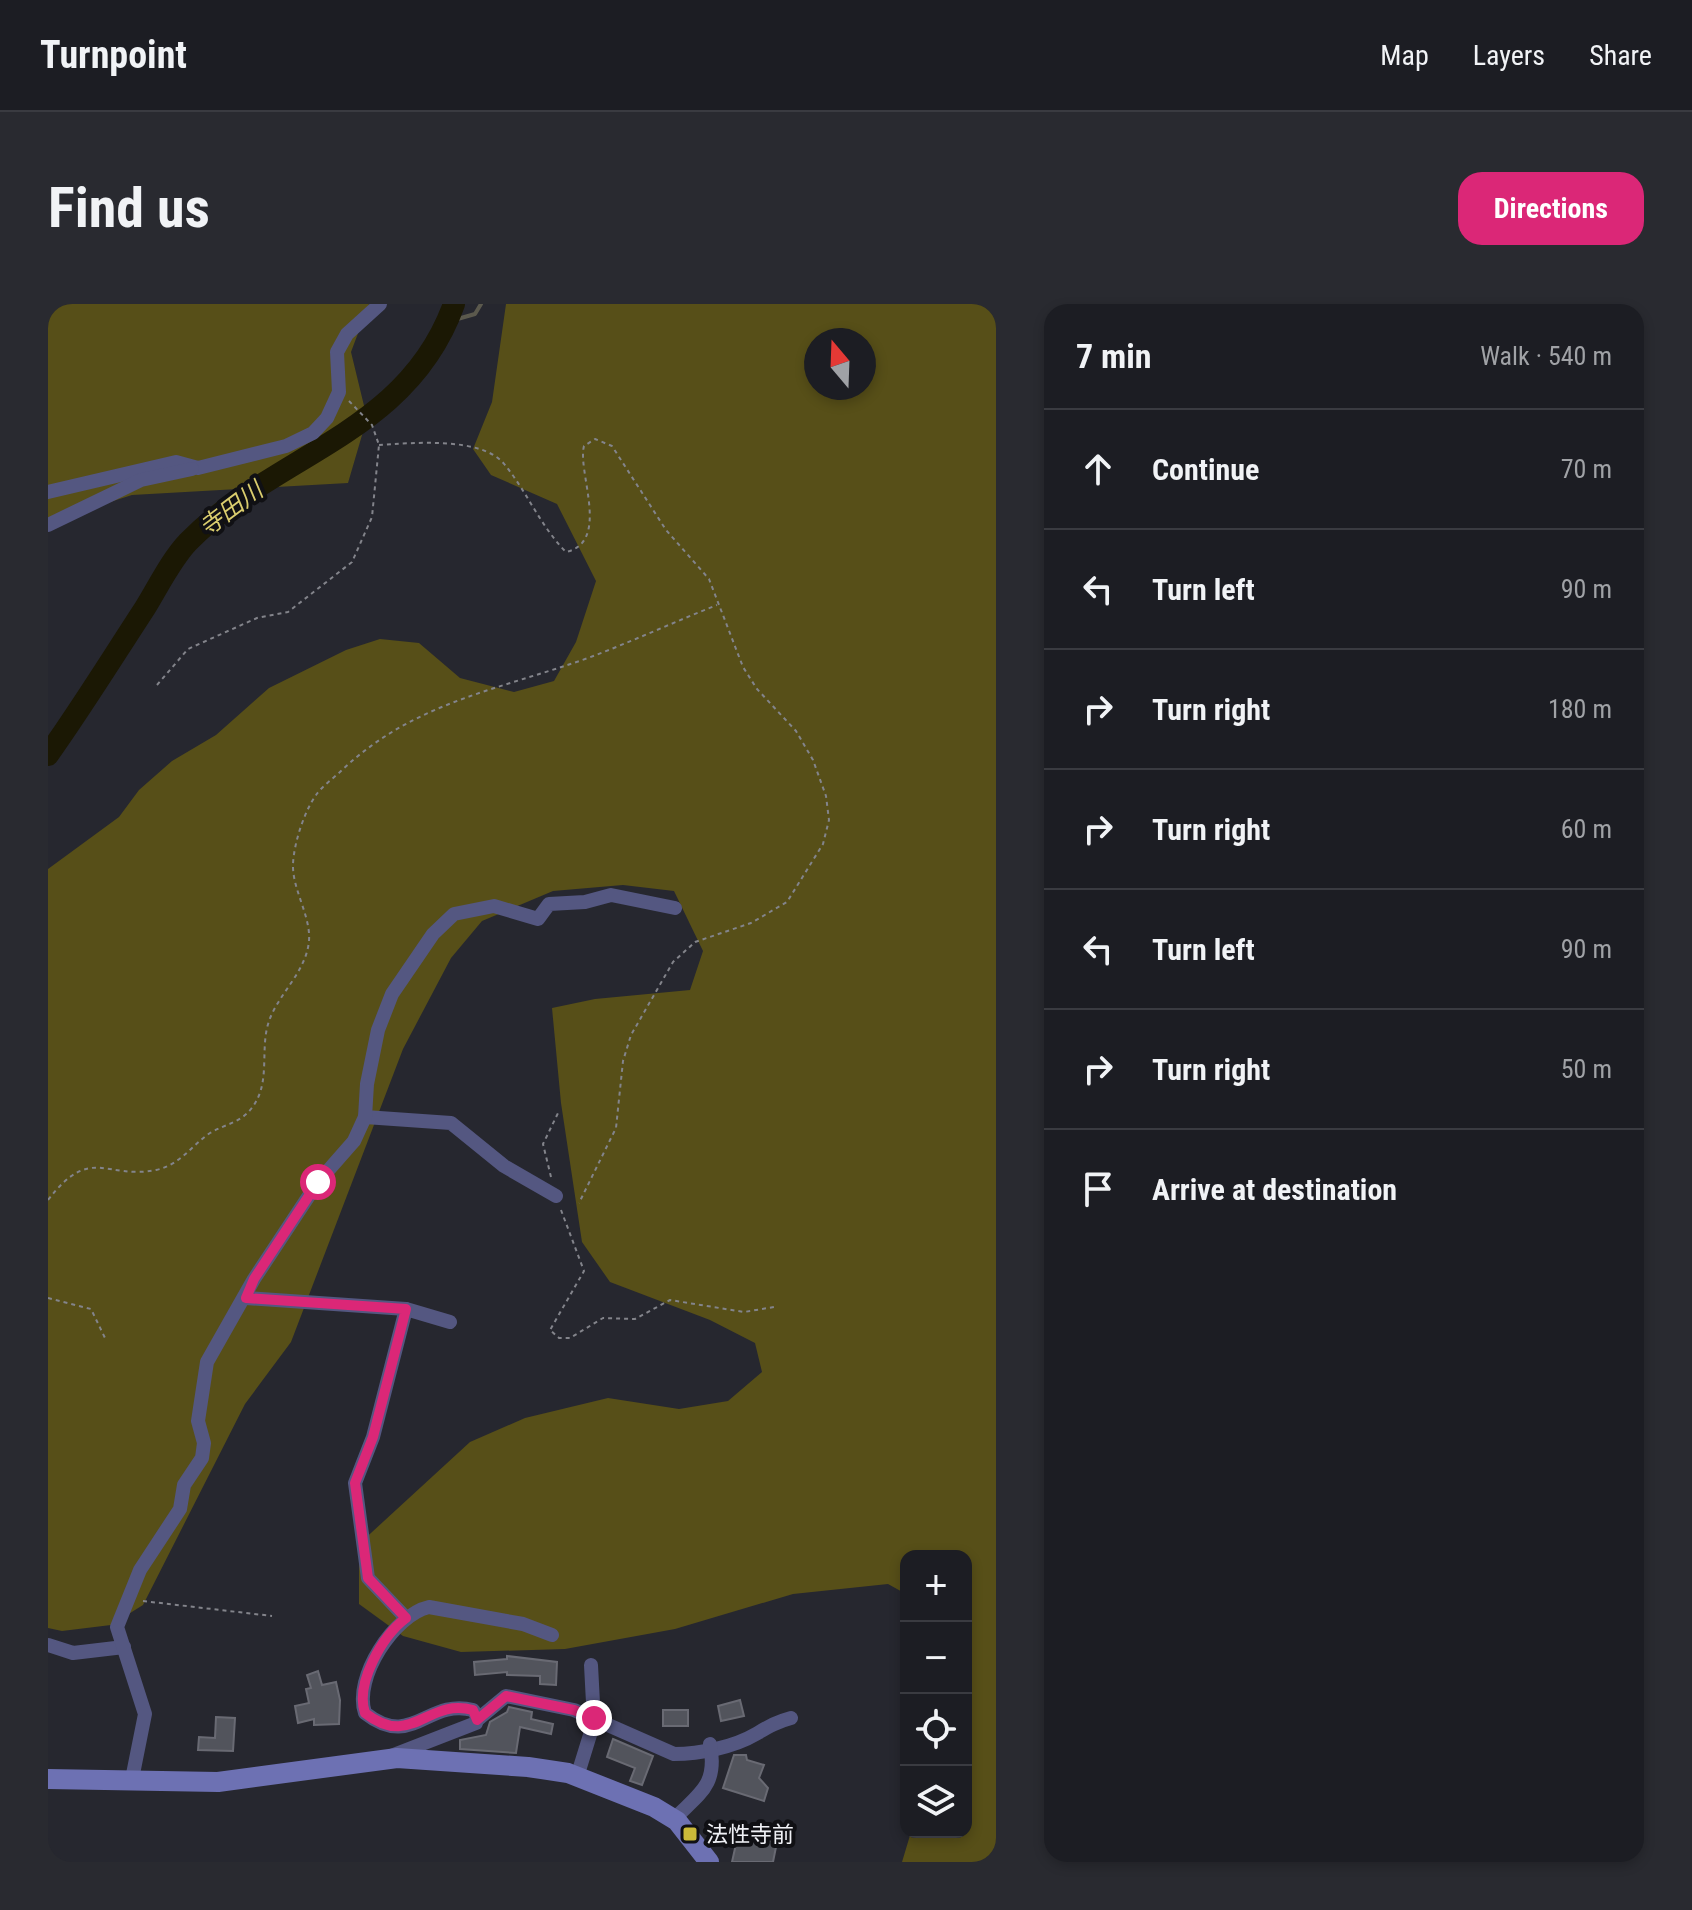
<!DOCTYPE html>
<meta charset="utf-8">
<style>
body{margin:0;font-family:"Roboto Condensed","Noto Sans JP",sans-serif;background:#292a30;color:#f1f3f6}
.controls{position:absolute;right:24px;bottom:24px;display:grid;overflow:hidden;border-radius:16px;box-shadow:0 4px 12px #0003}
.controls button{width:72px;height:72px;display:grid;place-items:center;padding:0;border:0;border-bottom:2px solid #3a3b41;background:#1c1d23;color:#f1f3f6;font:40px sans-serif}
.compass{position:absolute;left:756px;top:24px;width:72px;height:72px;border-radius:50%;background:#1c1d23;box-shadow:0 4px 12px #0003;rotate:341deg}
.stop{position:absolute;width:24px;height:24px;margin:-18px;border:6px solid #db2777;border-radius:50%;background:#fff}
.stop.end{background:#db2777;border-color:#fff;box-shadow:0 2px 8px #0008}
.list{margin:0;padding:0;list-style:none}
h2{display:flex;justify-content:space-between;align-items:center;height:104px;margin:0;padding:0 32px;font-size:34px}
h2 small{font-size:26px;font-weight:400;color:#a0a2a6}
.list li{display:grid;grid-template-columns:52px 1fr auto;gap:24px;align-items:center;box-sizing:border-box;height:120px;padding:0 32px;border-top:2px solid #3a3b41}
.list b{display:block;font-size:30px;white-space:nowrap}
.list em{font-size:26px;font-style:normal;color:#a0a2a6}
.icon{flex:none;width:44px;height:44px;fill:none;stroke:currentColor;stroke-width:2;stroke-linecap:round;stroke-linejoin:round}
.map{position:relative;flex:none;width:948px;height:1558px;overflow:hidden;border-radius:24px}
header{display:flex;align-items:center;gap:48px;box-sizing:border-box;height:112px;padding:0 40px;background:#1c1d23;border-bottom:2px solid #3a3b41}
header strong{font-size:38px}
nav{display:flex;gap:44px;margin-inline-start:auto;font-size:28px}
.intro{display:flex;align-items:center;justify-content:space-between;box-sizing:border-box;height:192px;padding:0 48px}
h1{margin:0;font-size:56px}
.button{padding:20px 36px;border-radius:24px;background:#db2777;color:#fff;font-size:28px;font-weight:700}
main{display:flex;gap:48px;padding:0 48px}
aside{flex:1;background:#1c1d23;border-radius:24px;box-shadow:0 4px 12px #0003}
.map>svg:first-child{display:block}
.green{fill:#574f18;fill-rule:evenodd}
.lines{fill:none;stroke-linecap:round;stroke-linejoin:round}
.stream{stroke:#5b594d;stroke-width:4}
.river{stroke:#1b1804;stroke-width:22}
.building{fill:#52545c;stroke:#696a73;stroke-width:2}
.path{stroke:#83848b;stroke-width:2;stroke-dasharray:4 4;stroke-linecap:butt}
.minor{stroke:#545781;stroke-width:14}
.secondary{stroke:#6d71b3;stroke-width:20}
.route{stroke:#db2777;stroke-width:10}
.poi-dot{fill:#cbba39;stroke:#101014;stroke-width:3}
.labels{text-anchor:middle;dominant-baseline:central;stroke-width:8;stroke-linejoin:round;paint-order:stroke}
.poi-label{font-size:22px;fill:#f0f1f6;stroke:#101014;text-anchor:start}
.water-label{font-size:24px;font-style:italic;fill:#dacd6e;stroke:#101014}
</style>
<header>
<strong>Turnpoint</strong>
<nav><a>Map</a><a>Layers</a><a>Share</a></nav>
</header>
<div class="intro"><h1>Find us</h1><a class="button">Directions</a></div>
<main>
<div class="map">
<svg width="948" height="1558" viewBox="0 0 948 1558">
<rect width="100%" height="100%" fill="#26272f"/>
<g class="green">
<path d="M0 0H321L303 48 319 114 300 179 84 191 31 208 0 226Z"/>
<path d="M458 0H948V1558H854L863 1528H918V1252H858V1290L840 1280 745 1290 627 1325 517 1345 413 1348 355 1332 311 1300V1240L422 1138 477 1114 560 1094 631 1105 680 1097 714 1068 707 1039 662 1016 562 978 534 938 513 799 504 704 547 695 642 686 655 647 626 587 575 581 505 587 434 617 403 654 355 745 243 1038 197 1100 95 1301 63 1321 14 1327 0 1324V565L71 513 91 486 124 457 168 431 221 384 298 346 332 335 371 339 412 374 466 388 506 377 528 338 548 277 509 200 443 171 425 145 444 98ZM768 36H816V84H768Z"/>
</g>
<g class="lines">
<path class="stream" d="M399 18 427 10 433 0"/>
<path class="river" d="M0 451C34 403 65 353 97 304 110 283 123 256 140 238 227 149 359 131 406 0"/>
</g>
<g class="building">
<path d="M459 1352 509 1358 508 1381 492 1380V1372L459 1371V1368L427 1371 426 1358 459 1355Z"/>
<path d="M270 1367 274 1381 288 1378 292 1396 291 1420 266 1421V1415L250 1419 247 1402 261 1399 258 1385 263 1384 259 1371Z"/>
<path d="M692 1396 696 1412 673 1417 670 1402Z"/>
<path d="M461 1403 484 1408 483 1415 505 1420 503 1430 472 1423 468 1449 412 1445V1436L438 1431 442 1418 459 1408Z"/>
<rect x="615" y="1406" width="25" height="16"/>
<path d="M168 1413 187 1414 185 1447 150 1446 151 1433 167 1434Z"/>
<path d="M565 1435 605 1452 594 1481 582 1477 587 1464 559 1453Z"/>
<path d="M686 1451H698L699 1456 716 1461 711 1474 720 1484 716 1497 675 1484Z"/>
<path d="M690 1531 729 1538 725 1558H684Z"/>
</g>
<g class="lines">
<g class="path">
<path d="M331 141C364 139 435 132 457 161 479 188 493 223 518 248 563 238 529 168 536 142L547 135 564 142 618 226 661 275 695 363 709 385 748 427 765 456 778 492 781 516 775 540 739 598 703 619 647 638 625 658 583 731 575 757 568 824 531 899"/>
<path d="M109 381 140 345 209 314 240 308 304 258 324 213 331 141 324 121 301 97"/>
<path d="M503 873 495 840 511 807"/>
<path d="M0 896C43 840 57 876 108 866 132 861 143 842 162 829 177 820 192 819 203 805 224 779 211 746 221 717 231 689 258 668 261 637 263 612 244 585 245 560 246 539 256 508 268 491 274 482 286 474 294 466 366 398 450 386 540 354 583 338 626 318 669 301"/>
<path d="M513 906 536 967 502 1026 511 1034H522L555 1014 587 1015 622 996 696 1008 726 1003"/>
<path d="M0 994 43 1005 58 1036"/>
<path d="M95 1297 224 1312"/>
</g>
<g class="minor">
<path d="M0 188 128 158 150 164 238 142 265 129 279 114 291 88 289 48 299 30 332 0"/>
<path d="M0 221 93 176 144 165"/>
<path d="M317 813 403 819 456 862 508 892"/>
<path d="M198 994 358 1005 402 1018"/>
<path d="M358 1314 320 1274 307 1179 325 1133 358 1005"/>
<path d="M0 1341 25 1349 76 1343"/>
<path d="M429 1416 458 1392 526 1406 626 1450C652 1450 686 1443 708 1430 720 1423 728 1418 743 1414"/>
<path d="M343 1452 428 1419 429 1412 425 1406C379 1394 364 1446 317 1409 305 1374 346 1311 381 1303L475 1320 504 1331"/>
<path d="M529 1473 546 1418 543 1361"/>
<path d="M84 1475 97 1410 69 1323 92 1266 132 1205 136 1181 154 1154 156 1139 150 1117 159 1058 206 975 270 878 306 837 317 813 319 780 330 726 344 690 385 630 406 610 446 602 490 615 501 600 537 598 563 591 627 604"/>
<path d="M626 1515C652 1489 670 1481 662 1440"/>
</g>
<path class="secondary" d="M0 1475 170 1478 349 1454 480 1463 520 1469 606 1503 629 1517 661 1558"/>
</g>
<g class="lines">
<path class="route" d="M270 878 206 975 198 994 358 1005 325 1133 307 1179 320 1274 358 1314C334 1332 307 1380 317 1409 364 1446 379 1393 425 1406L429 1416 458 1392 526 1406 546 1414"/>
</g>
<rect class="poi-dot" x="634" y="1522" width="16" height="16" rx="4"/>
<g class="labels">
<g class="poi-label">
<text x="658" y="1530">法性寺前</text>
</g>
<g class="water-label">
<text transform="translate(183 205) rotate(-37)">寺田川</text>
</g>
</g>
</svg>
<div class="controls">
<button>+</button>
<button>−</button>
<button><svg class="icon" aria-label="locate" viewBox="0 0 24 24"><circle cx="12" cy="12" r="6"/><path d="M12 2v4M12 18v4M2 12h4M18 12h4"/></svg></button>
<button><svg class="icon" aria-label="layers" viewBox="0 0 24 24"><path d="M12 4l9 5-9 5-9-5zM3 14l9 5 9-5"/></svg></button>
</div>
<svg class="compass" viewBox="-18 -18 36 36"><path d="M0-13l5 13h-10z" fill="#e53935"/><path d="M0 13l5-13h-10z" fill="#a0a2a6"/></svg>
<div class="stop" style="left:270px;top:878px"></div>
<div class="stop end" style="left:546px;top:1414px"></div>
</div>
<aside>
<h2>7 min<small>Walk · 540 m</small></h2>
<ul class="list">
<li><svg class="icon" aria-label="ahead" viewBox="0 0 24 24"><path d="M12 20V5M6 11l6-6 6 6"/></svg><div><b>Continue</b></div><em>70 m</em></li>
<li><svg class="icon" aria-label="left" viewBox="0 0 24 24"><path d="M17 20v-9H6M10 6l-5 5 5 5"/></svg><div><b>Turn left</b></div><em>90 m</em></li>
<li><svg class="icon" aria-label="right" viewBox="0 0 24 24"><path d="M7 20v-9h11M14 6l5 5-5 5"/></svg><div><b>Turn right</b></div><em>180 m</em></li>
<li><svg class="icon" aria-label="right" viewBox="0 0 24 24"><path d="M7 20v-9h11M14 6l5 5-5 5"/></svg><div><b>Turn right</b></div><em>60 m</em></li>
<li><svg class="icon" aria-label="left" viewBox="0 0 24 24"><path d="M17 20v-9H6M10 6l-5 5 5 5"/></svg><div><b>Turn left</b></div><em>90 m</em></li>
<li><svg class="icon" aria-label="right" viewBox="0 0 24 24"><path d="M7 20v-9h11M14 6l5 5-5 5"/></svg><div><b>Turn right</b></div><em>50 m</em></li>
<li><svg class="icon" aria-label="arrive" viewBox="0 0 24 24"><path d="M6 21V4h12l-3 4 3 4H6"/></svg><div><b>Arrive at destination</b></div></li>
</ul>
</aside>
</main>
